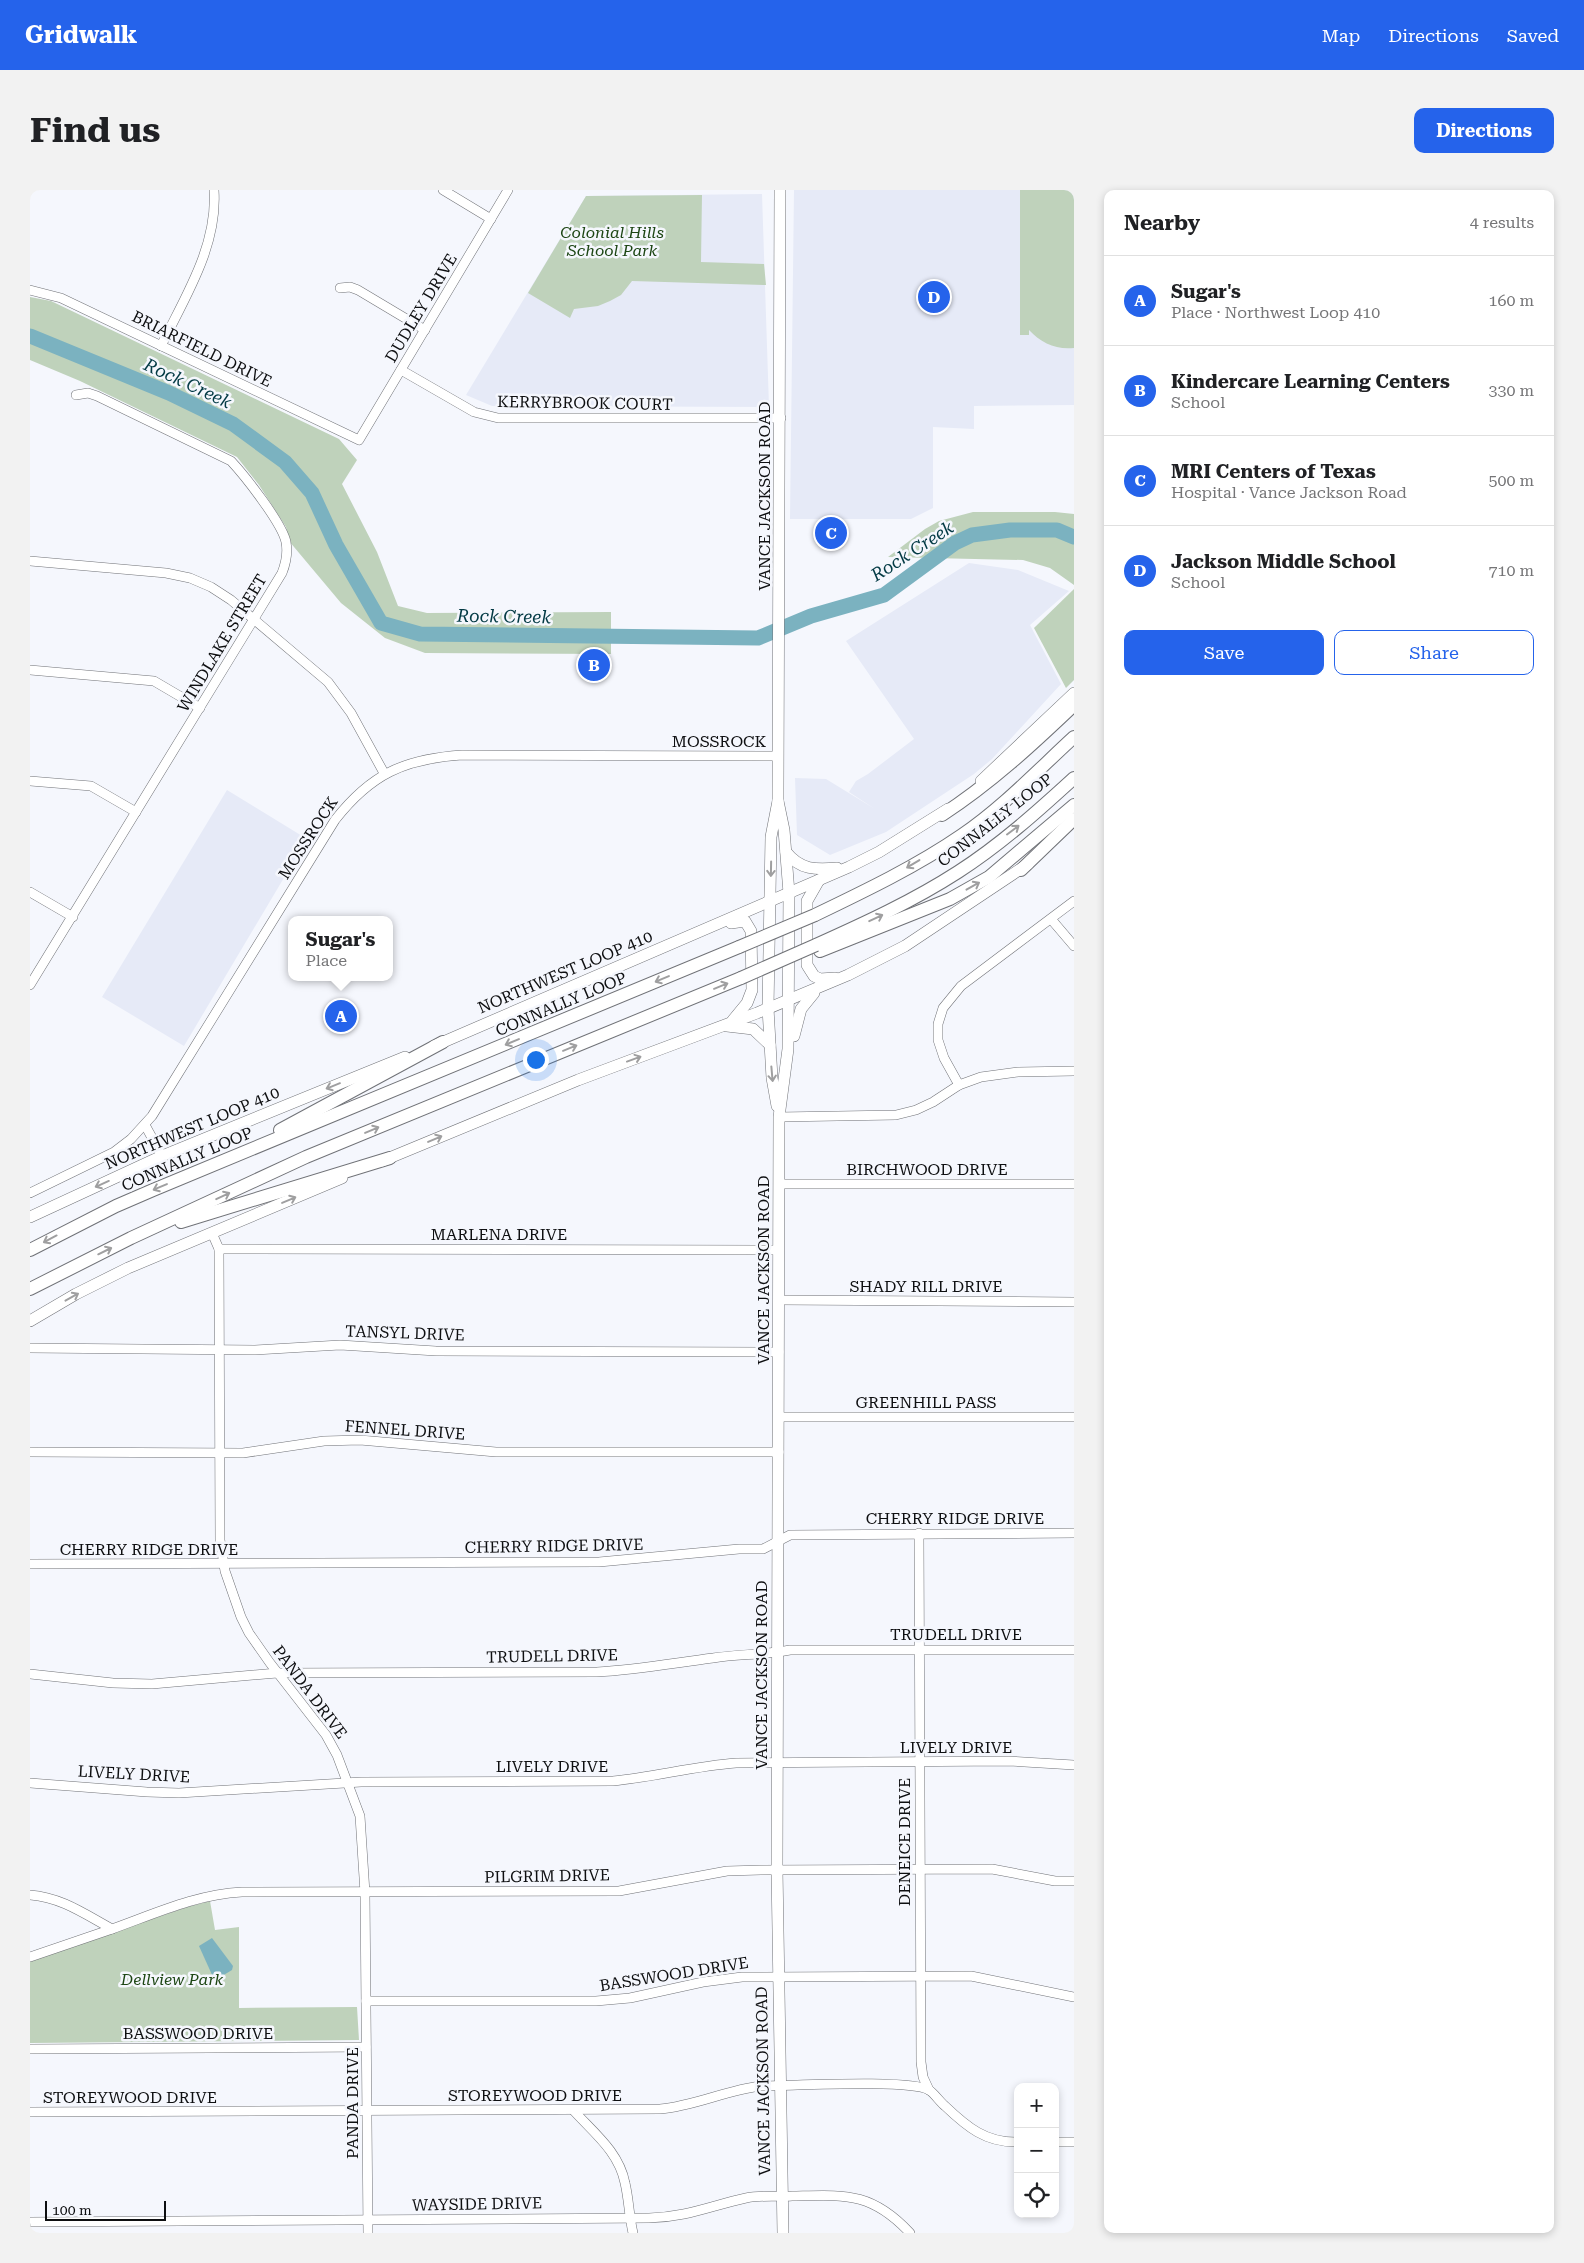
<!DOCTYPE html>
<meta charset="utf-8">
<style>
body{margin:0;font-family:"Roboto Serif",serif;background:#f2f2f2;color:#202124}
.controls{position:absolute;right:15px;bottom:15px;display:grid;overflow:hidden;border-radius:10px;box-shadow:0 2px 8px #0003}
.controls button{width:45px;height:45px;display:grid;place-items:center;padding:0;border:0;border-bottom:1px solid #e0e0e0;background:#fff;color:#202124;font:25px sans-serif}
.scale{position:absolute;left:15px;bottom:12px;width:121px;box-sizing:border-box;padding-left:5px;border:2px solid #0e0f11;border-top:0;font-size:14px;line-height:18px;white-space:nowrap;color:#0e0f11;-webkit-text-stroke:4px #f5f7fd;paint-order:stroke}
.you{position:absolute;left:505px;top:869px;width:18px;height:18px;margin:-12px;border:4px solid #fff;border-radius:50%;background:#1a73e8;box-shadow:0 0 0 8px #1a73e833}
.badge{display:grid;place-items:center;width:32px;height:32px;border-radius:50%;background:#2563eb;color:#fff;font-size:16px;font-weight:700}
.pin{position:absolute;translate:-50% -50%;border:2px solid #fff;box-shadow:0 1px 5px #0006}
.popup{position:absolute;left:258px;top:726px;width:105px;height:65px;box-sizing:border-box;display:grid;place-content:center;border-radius:10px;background:#fff;filter:drop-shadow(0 1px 4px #0005);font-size:16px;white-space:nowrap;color:#757577}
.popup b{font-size:19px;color:#202124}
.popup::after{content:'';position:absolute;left:50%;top:100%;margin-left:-10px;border:10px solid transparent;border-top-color:#fff}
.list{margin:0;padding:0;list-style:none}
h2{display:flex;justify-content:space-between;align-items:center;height:65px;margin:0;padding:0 20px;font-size:21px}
h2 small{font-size:16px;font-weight:400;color:#757577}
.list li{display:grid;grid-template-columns:32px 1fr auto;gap:15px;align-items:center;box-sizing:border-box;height:90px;padding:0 20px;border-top:1px solid #e0e0e0}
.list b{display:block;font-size:19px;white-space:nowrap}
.list p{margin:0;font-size:16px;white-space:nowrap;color:#757577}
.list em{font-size:16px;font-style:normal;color:#757577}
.actions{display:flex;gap:10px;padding:15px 20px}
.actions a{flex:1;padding:11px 0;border:1px solid #2563eb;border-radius:10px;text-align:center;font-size:18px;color:#2563eb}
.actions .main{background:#2563eb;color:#fff}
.icon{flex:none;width:28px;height:28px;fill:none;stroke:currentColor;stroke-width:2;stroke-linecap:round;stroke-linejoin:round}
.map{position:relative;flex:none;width:1044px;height:2043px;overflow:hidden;border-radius:10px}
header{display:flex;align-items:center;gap:30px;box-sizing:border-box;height:70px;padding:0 25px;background:#2563eb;color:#fff}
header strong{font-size:24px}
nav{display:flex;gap:28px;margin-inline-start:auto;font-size:18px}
.intro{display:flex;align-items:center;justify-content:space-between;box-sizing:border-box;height:120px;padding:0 30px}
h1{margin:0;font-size:35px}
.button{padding:12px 22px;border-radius:10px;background:#2563eb;color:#fff;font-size:18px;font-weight:700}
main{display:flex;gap:30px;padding:0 30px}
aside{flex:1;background:#fff;border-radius:10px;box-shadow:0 2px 8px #0003}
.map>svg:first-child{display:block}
.built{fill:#e6eaf7}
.green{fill:#bfd2bb}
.water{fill:#7bb2c0}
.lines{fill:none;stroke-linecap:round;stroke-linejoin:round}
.river{stroke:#7bb2c0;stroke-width:15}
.minor-casing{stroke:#707277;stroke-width:10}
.major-casing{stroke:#707277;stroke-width:12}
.highway-casing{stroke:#707277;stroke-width:14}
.minor{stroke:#fff;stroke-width:9}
.major{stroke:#fff;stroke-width:11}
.highway{stroke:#fff;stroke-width:12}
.highway-bridge-casing{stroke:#707277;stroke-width:14;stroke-linecap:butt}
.highway-bridge{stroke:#fff;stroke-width:12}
.oneway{stroke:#9f9fa0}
.labels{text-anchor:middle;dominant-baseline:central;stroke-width:5;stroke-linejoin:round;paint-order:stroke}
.park-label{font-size:16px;font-style:italic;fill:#1d4614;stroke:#f5f7fd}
.street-label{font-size:16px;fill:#0e0f11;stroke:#f5f7fd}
.water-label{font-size:18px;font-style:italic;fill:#033a44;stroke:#f5f7fd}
</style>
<header>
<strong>Gridwalk</strong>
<nav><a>Map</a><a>Directions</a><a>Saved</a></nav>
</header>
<div class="intro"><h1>Find us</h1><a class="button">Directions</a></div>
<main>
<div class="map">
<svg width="1044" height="2043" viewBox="0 0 1044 2043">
<rect width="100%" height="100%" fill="#f5f7fd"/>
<g class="built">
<path d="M764 0H1044V215L944 216V239L903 237V318L881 329H760Z"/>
<path d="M732 4 739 217 462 216 436 205 556 6Z"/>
<path d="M939 373 988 380 1039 401 1000 435 1031 494 962 569 944 584 856 642 852 633 856 642 800 665 767 645 765 588 796 589 845 619 819 602 826 591 838 584 884 549 816 451Z"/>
<path d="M197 600 277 649 154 856 72 807Z"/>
</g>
<g class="green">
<path d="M990 0H1044V158C1026 160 1011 153 999 140V145H990Z"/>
<path d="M672 5 671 72 734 74 736 95 602 91 591 105 580 111 568 116 544 119 540 128 498 103 556 6Z"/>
<path d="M0 107 21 111 309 249 327 270 312 294 347 362 368 416 397 423 581 422V464L395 463 355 448 311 413 259 351 256 337 229 295 207 267 50 191 0 170Z"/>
<path d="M943 322H1025L1044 324V395L1020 378 993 370 858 367 895 339 909 331Z"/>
<path d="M1044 399V490L1036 498 1004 438Z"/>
<path d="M180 1711 185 1740 209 1737V1818L327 1817 329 1850 0 1853V1771L157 1717Z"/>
</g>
<path class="water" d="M182 1748 203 1776 202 1780 187 1789 183 1787 169 1756Z"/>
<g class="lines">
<path class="river" d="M0 146 139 203 203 234 255 272 282 303 306 355 351 433 390 444 728 448 781 426 854 405 925 353 942 345 980 340H1027L1044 347"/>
<g class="minor-casing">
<g id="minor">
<path d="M413 0 461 29"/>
<path d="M310 98 320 97 328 100 395 140"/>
<path d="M0 100 31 108 329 250 478 0"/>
<path d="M131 156C155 107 188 56 184 0"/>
<path d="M371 180 444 222 468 228H751"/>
<path d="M0 371 136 383 160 388 181 397 201 410 298 492 321 523 354 583"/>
<path d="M0 480 124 491 170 518"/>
<path d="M0 591 61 596 106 622"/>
<path d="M0 702 43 727"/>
<path d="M1021 729 1044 756"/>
<path d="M0 795 252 383C256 373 258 363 256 352 252 333 215 286 201 271L67 206 58 203 46 205"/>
<path d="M929 895 914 868 908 850V834L913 818 931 796 1044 711"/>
<path d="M749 927 866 925 886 920 903 912 929 895 951 887 988 882 1044 881"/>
<path d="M115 935 132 966"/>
<path d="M749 994H1044"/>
<path d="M0 1003 84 962 101 949 122 926 305 630C341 584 374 569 432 565L748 566"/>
<path d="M182 1043 189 1059 190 1350 195 1381 211 1427 219 1443 240 1473 296 1545 307 1565 330 1626 335 1703 338 2043"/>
<path d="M189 1059 749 1060"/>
<path d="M749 1110 1044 1112"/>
<path d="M0 1158 225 1160 310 1155 406 1161 749 1162"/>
<path d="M749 1227H1044"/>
<path d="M0 1262 213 1263 294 1251 330 1250 466 1262H749"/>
<path d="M889 1343 891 1872 893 1887 899 1900"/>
<path d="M0 1374 569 1372 709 1359H733L760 1345 1044 1343"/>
<path d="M0 1484 83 1493 122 1494 247 1483 567 1482C606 1480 644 1473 683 1468 709 1464 734 1465 760 1460H1044"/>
<path d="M0 1593 117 1602 149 1603 331 1592 583 1591C624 1587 665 1576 706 1573L979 1571 1044 1575"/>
<path d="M0 1705C31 1707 56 1725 82 1739 124 1724 167 1704 212 1702L589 1701 697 1681 731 1680 962 1679 1025 1691H1044"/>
<path d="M0 1767 82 1739"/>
<path d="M336 1811H566L600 1808 673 1792 712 1787 941 1786 1044 1807"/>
<path d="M0 1859 336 1857"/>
<path d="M544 1921C564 1943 589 1962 595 1993 599 2010 599 2026 603 2043"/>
<path d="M0 1922 630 1919C665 1916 696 1900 731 1896 761 1896 879 1889 899 1900 904 1903 910 1912 915 1916 937 1937 956 1953 988 1952"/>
<path d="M1025 1952H1044"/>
<path d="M0 2032 619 2028C657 2027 680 2016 716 2008 731 2005 747 2007 762 2006 814 2005 841 2001 880 2043"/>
</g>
</g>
<g class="major-casing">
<g id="major">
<path d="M951 591 1044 503"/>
<path d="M748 611 754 640 759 703 758 859 749 927 747 1680 753 2043"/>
<path d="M756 662C770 680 786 680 807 678"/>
<path d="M789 690 777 711V775L784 786 790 789 805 788"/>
<path d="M701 733 715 731 721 741 722 800 717 813 703 830"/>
<path d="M697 836 723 839 740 855"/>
<path d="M764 846 771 819 784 803"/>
<path d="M404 856 819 677 849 662 918 619"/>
<path d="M747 916 742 888 738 818 741 647 748 611V599L750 0"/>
<path d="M352 971 548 890 727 823 818 785 875 756 998 674"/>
<path d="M0 1027 132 966 375 867"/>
<path d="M0 1131 46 1104 98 1078 312 988"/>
</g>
</g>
<g class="highway-casing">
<g id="highway">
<path d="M912 625C961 593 1002 555 1044 515"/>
<path d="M991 680 1044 629"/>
<path d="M785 725C835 701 887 676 932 645 973 617 1008 580 1044 547"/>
<path d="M786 755C835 733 883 711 928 682 970 655 1008 621 1044 588"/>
<path d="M790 761 920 709 959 687 1044 615"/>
<path d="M250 940 413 852"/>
<path d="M151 1032 360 968"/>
<path d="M0 1060 86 1016 123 1000 709 757"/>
<path d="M0 1099 101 1048 276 967 711 788"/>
</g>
</g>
<use href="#minor" class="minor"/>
<use href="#major" class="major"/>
<use href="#highway" class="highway"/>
<g class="highway-bridge-casing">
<g id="highway-bridge">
<path d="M709 757 785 725"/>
<path d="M711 788 786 755"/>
</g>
</g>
<use href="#highway-bridge" class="highway-bridge"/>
</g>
<defs><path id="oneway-shaft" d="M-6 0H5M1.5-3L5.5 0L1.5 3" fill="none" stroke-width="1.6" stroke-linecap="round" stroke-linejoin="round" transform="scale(1.25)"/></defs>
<g class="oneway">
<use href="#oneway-shaft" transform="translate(983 640) rotate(-37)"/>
<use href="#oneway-shaft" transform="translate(883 674) rotate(149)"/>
<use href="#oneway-shaft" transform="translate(741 679) rotate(91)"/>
<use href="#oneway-shaft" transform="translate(943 696) rotate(-29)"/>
<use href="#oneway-shaft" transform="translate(846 728) rotate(-25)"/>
<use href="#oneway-shaft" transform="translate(632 789) rotate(157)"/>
<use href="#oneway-shaft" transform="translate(691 796) rotate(-22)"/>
<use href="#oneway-shaft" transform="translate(482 852) rotate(157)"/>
<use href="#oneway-shaft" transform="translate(540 858) rotate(-22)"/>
<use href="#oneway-shaft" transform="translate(604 869) rotate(-20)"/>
<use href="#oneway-shaft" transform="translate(742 884) rotate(85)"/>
<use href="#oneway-shaft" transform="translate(303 896) rotate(158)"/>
<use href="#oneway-shaft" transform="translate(342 940) rotate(-23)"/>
<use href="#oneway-shaft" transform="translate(405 949) rotate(-23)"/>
<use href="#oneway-shaft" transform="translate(72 994) rotate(156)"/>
<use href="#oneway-shaft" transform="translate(130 997) rotate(157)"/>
<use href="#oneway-shaft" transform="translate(193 1006) rotate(-25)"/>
<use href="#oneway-shaft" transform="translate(259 1010) rotate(-23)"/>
<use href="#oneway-shaft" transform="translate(20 1049) rotate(152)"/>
<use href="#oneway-shaft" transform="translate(75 1061) rotate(-26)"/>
<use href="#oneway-shaft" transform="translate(42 1107) rotate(-29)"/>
</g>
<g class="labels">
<g class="park-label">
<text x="582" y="42">Colonial Hills<tspan x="582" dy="18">School Park</tspan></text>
<text x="142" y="1789">Dellview Park</text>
</g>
<g class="street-label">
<text transform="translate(391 118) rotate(-59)">DUDLEY DRIVE</text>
<text transform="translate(172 159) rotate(26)">BRIARFIELD DRIVE</text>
<text transform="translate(555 213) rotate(1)">KERRYBROOK COURT</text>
<text transform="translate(734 306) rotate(-90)">VANCE JACKSON ROAD</text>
<text transform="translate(192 453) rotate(-59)">WINDLAKE STREET</text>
<text x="689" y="551">MOSSROCK</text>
<text transform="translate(965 630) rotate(-38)">CONNALLY LOOP</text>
<text transform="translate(278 648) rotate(-57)">MOSSROCK</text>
<text transform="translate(535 782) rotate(-23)">NORTHWEST LOOP 410</text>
<text transform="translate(531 814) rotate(-23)">CONNALLY LOOP</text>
<text transform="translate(162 938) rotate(-23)">NORTHWEST LOOP 410</text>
<text transform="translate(157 969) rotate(-23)">CONNALLY LOOP</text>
<text x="897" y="979">BIRCHWOOD DRIVE</text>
<text x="469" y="1044">MARLENA DRIVE</text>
<text transform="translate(733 1080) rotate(-90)">VANCE JACKSON ROAD</text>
<text x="896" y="1096">SHADY RILL DRIVE</text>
<text transform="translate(375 1143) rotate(2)">TANSYL DRIVE</text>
<text x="896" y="1212">GREENHILL PASS</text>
<text transform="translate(375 1240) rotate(4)">FENNEL DRIVE</text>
<text x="925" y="1328">CHERRY RIDGE DRIVE</text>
<text transform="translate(524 1356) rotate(-1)">CHERRY RIDGE DRIVE</text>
<text x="119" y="1359">CHERRY RIDGE DRIVE</text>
<text x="926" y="1444">TRUDELL DRIVE</text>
<text transform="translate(522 1466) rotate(-1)">TRUDELL DRIVE</text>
<text transform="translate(731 1485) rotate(-90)">VANCE JACKSON ROAD</text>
<text transform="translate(280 1502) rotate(53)">PANDA DRIVE</text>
<text x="926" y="1557">LIVELY DRIVE</text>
<text x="522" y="1576">LIVELY DRIVE</text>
<text transform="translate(104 1584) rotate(3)">LIVELY DRIVE</text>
<text transform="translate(874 1652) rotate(-90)">DENEICE DRIVE</text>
<text transform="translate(517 1686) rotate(-1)">PILGRIM DRIVE</text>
<text transform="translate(644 1784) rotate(-9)">BASSWOOD DRIVE</text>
<text x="168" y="1843">BASSWOOD DRIVE</text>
<text transform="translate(733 1891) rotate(-91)">VANCE JACKSON ROAD</text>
<text x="505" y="1905">STOREYWOOD DRIVE</text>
<text x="100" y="1907">STOREYWOOD DRIVE</text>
<text transform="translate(322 1913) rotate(-90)">PANDA DRIVE</text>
<text transform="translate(447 2014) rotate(-1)">WAYSIDE DRIVE</text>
</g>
<g class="water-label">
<text transform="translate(158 193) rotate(25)">Rock Creek</text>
<text transform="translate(882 361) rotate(-33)">Rock Creek</text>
<text transform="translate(474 426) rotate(1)">Rock Creek</text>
</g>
</g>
</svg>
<div class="controls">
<button>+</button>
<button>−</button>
<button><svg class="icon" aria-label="locate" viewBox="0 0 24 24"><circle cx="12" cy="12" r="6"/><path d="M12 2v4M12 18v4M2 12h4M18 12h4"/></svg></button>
</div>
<div class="scale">100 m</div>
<div class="you"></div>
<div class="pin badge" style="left:311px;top:826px">A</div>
<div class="popup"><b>Sugar's</b>Place</div>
<div class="pin badge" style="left:564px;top:475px">B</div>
<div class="pin badge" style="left:801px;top:343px">C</div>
<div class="pin badge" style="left:904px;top:107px">D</div>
</div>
<aside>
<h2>Nearby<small>4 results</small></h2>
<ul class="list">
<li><span class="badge">A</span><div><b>Sugar's</b><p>Place · Northwest Loop 410</p></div><em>160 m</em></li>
<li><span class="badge">B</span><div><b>Kindercare Learning Centers</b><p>School</p></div><em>330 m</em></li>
<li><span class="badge">C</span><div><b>MRI Centers of Texas</b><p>Hospital · Vance Jackson Road</p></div><em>500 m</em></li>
<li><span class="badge">D</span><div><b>Jackson Middle School</b><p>School</p></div><em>710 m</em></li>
</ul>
<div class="actions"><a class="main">Save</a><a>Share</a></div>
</aside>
</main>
